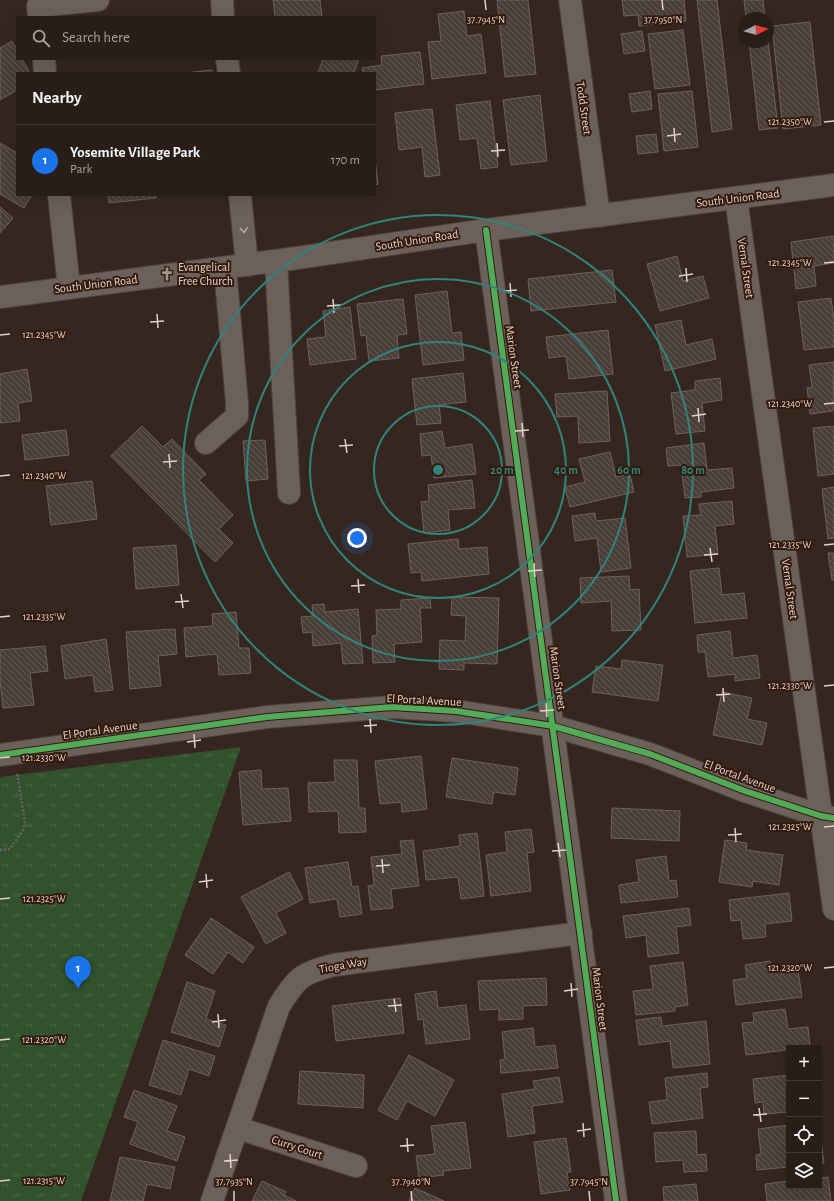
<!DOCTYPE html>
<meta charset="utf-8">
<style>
body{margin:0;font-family:"Alegreya Sans",sans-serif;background:#302620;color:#f1f3f6}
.controls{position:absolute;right:12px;bottom:12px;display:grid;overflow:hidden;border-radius:0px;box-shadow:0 4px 16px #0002}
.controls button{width:36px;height:36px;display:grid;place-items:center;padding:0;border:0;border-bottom:1px solid #443b36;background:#281d17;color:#f1f3f6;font:20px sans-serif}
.compass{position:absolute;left:738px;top:12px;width:36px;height:36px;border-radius:50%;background:#281d17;box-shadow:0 4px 16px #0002;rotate:85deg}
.you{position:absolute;left:357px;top:538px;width:14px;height:14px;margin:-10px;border:3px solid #fff;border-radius:50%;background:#1a73e8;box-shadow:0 0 0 6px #1a73e833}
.badge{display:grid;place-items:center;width:26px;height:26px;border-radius:50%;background:#1a73e8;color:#fff;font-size:13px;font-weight:700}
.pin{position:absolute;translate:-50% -33px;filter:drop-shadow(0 1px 2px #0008)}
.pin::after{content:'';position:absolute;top:21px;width:14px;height:12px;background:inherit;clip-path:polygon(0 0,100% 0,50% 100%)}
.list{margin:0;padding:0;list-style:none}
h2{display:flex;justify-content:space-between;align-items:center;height:52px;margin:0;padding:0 16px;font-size:17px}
h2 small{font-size:13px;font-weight:400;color:#a5a2a1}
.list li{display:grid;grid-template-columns:26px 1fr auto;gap:12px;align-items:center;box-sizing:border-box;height:72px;padding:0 16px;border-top:1px solid #443b36}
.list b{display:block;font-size:15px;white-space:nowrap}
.list p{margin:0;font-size:13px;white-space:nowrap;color:#a5a2a1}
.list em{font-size:13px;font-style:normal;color:#a5a2a1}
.icon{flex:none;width:22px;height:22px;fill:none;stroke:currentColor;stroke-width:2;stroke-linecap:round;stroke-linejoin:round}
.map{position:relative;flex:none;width:834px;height:1201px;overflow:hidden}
.search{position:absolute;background:#281d17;box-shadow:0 4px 16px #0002;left:16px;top:16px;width:360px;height:44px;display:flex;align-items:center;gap:10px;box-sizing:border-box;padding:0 14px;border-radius:0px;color:#a5a2a1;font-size:15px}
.panel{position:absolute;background:#281d17;box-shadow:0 4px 16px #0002;left:16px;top:72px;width:360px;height:124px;border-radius:0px}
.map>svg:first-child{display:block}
.park{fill:url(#park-tufts)}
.building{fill:url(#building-back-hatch);stroke:#6e615a}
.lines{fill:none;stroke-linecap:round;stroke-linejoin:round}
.minor-casing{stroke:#50433d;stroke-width:24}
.path{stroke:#6b625c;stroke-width:2.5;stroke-dasharray:2 2;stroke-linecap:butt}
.minor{stroke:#6c605a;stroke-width:22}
.cycleway-casing{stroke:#331a0d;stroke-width:8}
.cycleway{stroke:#51ab58;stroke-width:6}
.oneway{stroke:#baaaa3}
.ticks{fill:none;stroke:#e4d2ca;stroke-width:1.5}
.ring{fill:none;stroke:#2f847c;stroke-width:2}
.labels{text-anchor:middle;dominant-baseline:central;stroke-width:4;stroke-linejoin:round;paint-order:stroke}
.street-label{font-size:12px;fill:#e4d2ca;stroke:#331a0d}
.poi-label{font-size:12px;fill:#e4d2ca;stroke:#331a0d;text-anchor:start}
.ticks-label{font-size:10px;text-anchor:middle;fill:#e4d2ca;stroke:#331a0d;stroke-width:4;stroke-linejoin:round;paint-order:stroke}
.centre{fill:#2f847c;stroke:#331a0d;stroke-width:2}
.ring-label{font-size:12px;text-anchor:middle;font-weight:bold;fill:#2f847c;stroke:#331a0d;stroke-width:4;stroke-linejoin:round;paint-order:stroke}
</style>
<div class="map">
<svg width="834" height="1201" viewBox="0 0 834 1201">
<defs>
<pattern id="park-tufts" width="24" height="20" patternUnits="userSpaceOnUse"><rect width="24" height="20" fill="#31522c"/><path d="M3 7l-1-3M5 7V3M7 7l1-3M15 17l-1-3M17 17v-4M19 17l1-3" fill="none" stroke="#4f6a49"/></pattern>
<pattern id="building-back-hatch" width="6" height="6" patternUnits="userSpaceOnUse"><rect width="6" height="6" fill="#4a3f38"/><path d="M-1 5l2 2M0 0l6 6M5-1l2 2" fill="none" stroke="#645a53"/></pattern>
</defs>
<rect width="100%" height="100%" fill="#35271f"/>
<path class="park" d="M241 747 81 1201H0V777Z"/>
<g class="building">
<path d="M273 0H320L322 17H275Z"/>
<path d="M497 0H528L536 74 505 77Z"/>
<path d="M622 0H684L686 21 639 26 638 15 624 16Z"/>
<path d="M697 0H717L732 129 712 132Z"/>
<path d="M744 0H763L765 18H746Z"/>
<path d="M464 11 467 36 481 34 486 73 432 79 428 42 441 41 438 14Z"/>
<path d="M810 22 821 125 783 129 772 26Z"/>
<path d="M683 30 690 85 655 89 648 34Z"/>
<path d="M642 31 645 51 624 54 621 34Z"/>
<path d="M768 40 778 128 759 130 749 42H768Z"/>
<path d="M12 41 17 50V59H22L30 73H17V90L0 100V48Z"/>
<path d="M420 52 424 84 375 90V73H363L362 68 382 65 381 56Z"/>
<path d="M323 59H359L354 73H318Z"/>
<path d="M212 70 213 73H185Z"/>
<path d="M650 91 652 109 632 112 629 94Z"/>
<path d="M692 91 698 147 664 151 658 94Z"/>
<path d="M540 95 547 161 511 165 503 100Z"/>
<path d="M490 101 498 167 481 169 477 138 460 140 456 105Z"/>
<path d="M432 109 440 175 425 177 422 147 399 150 395 113Z"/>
<path d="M656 134 658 152 638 154 636 136Z"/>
<path d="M0 143 17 153V195H32L24 208 0 194Z"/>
<path d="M375 159 378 184 375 185Z"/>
<path d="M108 195H156V198L109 203Z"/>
<path d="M0 207 13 218 0 233Z"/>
<path d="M834 236V263L814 266 816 286 796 289 791 242Z"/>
<path d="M677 256 683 281 703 276 709 298 660 311 647 264Z"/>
<path d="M612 270 616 302 531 311 528 279Z"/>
<path d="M447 291 452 333 461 332 464 360 423 365 415 295Z"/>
<path d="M831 298 834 320V347L804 350 798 302Z"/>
<path d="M403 299 407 334 397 335 399 358 369 361 366 335 361 336 357 304Z"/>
<path d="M350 307 356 359 310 365 307 339 326 337 323 311Z"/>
<path d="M681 320 686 345 712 339 716 359 665 371 655 325Z"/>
<path d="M608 330 613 374 569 379 566 356 549 358 546 337Z"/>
<path d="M834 362 833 411 810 414 807 388 812 387 809 365Z"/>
<path d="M27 369 32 401 18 403 20 421 0 423V374Z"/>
<path d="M463 373 466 402 439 405 441 423 417 425 412 379Z"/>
<path d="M720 378 722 400 702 403 705 431 676 434 671 393 695 390V381Z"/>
<path d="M607 391 610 441 579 443 578 416 557 417 555 394Z"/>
<path d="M142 426 163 447 172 439 206 474 199 480 233 515 219 529 233 543 215 562 111 456Z"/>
<path d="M834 426V474L818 476 813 428Z"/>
<path d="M66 430 69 455 25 460 22 435Z"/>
<path d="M442 431 445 448 472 444 476 474 434 478 431 455 422 456 420 434Z"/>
<path d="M265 440 268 479 246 481 243 441Z"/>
<path d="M704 443 707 470 732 468 734 488 701 492V497L685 498 681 465 668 466 666 448Z"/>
<path d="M610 452 616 477 630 474 634 492 570 507 565 487 585 482 579 459Z"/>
<path d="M472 480 475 508 448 510 450 530 424 533 421 502 429 501 428 485Z"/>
<path d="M92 481 97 519 51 525 46 486Z"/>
<path d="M834 487V538L828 539 822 489Z"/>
<path d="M732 501 734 524 715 526 718 554 687 557 683 516 701 515 699 504Z"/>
<path d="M595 513 596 521 625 518 631 568 601 572 597 538 575 541 572 516Z"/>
<path d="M458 539 459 549 487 547 489 574 422 581 421 572 411 573 408 544Z"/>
<path d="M176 545 179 585 136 589 133 548Z"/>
<path d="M828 553H834V580H832Z"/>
<path d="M719 568 722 595 744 593 747 618 695 623 690 571Z"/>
<path d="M629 576 630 590 639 589 641 630 612 631 611 601 581 603 580 578Z"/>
<path d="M452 597 499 598 497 664 464 663V670L439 669 440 640 465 641 466 616 451 615Z"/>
<path d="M430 598 431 608H420L422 642 394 644 395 662 373 663 372 636 377 635 376 610 401 609V600Z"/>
<path d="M324 604 325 612 358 609 363 663 343 664 341 643 313 646 312 632 303 633 301 617 313 616 312 605Z"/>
<path d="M236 612 239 648H249L251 673 219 675 217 654 186 657 184 628 213 626 212 614Z"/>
<path d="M175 629 177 654 158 656 161 686 130 689 126 632Z"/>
<path d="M730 631 733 658 757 655 760 678 735 681V674L708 677 705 652H698L697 635Z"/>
<path d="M106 639 113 690 95 692 93 675 65 679 61 646Z"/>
<path d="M45 646 48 671 30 673 34 705 3 708 0 681V650Z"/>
<path d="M622 660 663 665 658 701 592 692 596 666 621 669Z"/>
<path d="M722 692 752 698 747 719 767 723 762 745 713 735Z"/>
<path d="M421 756 427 809 402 812 401 802 380 804 375 761Z"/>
<path d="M452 758 518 768 515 795 494 792 492 804 446 797Z"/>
<path d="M334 760H357L359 808H365L366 832 339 833 338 811 309 812 308 783 335 782Z"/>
<path d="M261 770 262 789 288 788 291 821 243 825 239 772Z"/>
<path d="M612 808 680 811 679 841 611 838Z"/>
<path d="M531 829 534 852 527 853 531 891 491 896 486 855 507 852 505 832Z"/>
<path d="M477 833 484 896 461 899 458 877 426 880 423 851 460 846 459 835Z"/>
<path d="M413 840 419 886 391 889 393 908 371 910 368 886 374 885 371 857 402 854 400 841Z"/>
<path d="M725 840 747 843 746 850 783 855 779 885 753 881 752 887 719 882Z"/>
<path d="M666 856 669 881 676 880 678 897 621 903 619 885 639 882 636 860Z"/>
<path d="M348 862 352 887 358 886 362 914 340 917 337 899 310 903 305 868Z"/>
<path d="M289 872 303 899 276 913 286 933 266 944 241 897Z"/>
<path d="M789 893 792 921 765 924 766 937 743 939 741 920 731 921 729 900Z"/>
<path d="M689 908 691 925 676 927 679 953 648 957 646 935 626 938 623 916Z"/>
<path d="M211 918 254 947 243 963 228 952 213 974 185 955Z"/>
<path d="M770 961 772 973 798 970 802 997 736 1005 733 980 747 978 745 965Z"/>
<path d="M683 962 688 1005 675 1007V1011L636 1015 633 991 653 989 650 966Z"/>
<path d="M546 978 547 1005 523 1006V1019L499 1020V1009L480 1010 478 981Z"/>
<path d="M187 982 215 991 206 1019 226 1025 219 1047 171 1032Z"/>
<path d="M436 991 438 1008 466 1005 470 1039 426 1044 423 1019 418 1020 415 994Z"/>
<path d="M400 998 404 1033 336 1041 332 1006Z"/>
<path d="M785 1009 788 1029 808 1027 810 1047 746 1055 742 1023 754 1022 753 1013Z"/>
<path d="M661 1017 662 1026 706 1021 710 1064 673 1068 670 1041 639 1045 636 1020Z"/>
<path d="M533 1028 535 1047 555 1045 558 1068 501 1073 500 1060 505 1059 502 1032Z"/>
<path d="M163 1040 215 1056 209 1076 189 1069 181 1095 149 1085Z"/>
<path d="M409 1055 454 1080 435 1116 407 1101 397 1120 378 1110Z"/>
<path d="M300 1071 364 1075 363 1108 298 1104Z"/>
<path d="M707 1073 708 1087 700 1088 703 1118 652 1124 649 1102 667 1100 665 1078Z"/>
<path d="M789 1075V1112L764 1114 763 1102 755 1103 753 1079Z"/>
<path d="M559 1077 563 1102 532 1106 535 1133 508 1137 502 1094 535 1089 533 1081Z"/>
<path d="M134 1090 177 1106 167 1131 185 1137 177 1161 130 1144 138 1122 124 1117Z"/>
<path d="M465 1122 471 1168 443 1171 444 1175 419 1178 416 1156 435 1154 431 1126Z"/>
<path d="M789 1125V1167L757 1170 756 1155 761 1154 758 1129Z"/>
<path d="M696 1131 697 1155 706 1154 707 1171 684 1172 683 1160 656 1162 654 1133Z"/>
<path d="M566 1138 571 1172H567L570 1190 541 1194 534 1142Z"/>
<path d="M819 1141H821L824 1163H819Z"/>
<path d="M120 1157 175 1167 170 1189 147 1184 143 1201H110Z"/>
<path d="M828 1177 831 1201H767L765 1184 789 1181V1186H819V1178Z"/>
<path d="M262 1181 286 1192 284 1195 296 1201H252Z"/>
<path d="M696 1184 698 1201H664L663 1187Z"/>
<path d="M415 1188 444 1201H409Z"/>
</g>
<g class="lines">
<g class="minor-casing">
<g id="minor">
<path d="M222 0 223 17"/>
<path d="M570 0 599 216"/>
<path d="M39 17 38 6 98 0"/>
<path d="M44 59 45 73"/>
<path d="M227 59 229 73"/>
<path d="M59 195 69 288"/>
<path d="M240 195 247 265"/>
<path d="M736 198 834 909"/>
<path d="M486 230 616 1201"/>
<path d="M276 261 289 493"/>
<path d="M0 297 297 258 486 230 834 185"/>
<path d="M206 443 237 416V403L225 268"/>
<path d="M0 755 267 717 392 707 456 711 553 726 650 754 745 791 821 816 834 818"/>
<path d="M238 1128 356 1166"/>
<path d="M212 1201 279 1006C297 978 301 973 334 965L581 933"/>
</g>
</g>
<path class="path" d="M0 850 10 849 23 830 25 822 17 773"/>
<use href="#minor" class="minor"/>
<g class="cycleway-casing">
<g id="cycleway">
<path d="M486 230 616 1201"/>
<path d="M0 755 267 717 392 707 456 711 553 726 650 754 745 791 821 816 834 818"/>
</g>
</g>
<use href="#cycleway" class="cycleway"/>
</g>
<defs><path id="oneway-chevron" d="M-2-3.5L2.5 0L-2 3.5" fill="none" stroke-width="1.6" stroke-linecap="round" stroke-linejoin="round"/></defs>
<use class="oneway" href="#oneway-chevron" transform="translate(244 230) rotate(84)"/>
<path class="ticks" d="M485 0 486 10M662 0 663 10M824 122 834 121M674 128 675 142M667 136 681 134M497 143 498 157M491 151 505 150M824 263 834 262M686 268 687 282M679 276 693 274M510 283 511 297M503 291 517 290M333 299 334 313M327 306 341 305M157 314 158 328M150 322 164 321M0 335 10 334M824 404 834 403M698 408 699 422M692 416 706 414M522 423 523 437M515 431 529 430M345 439 347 453M339 446 353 445M169 454 170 468M163 462 177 461M0 476 10 475M824 545 834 544M710 548 712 562M704 555 718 554M534 563 535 577M528 571 542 570M358 579 359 593M351 586 365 585M181 594 183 608M175 602 189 601M0 617 10 616M824 686 834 685M723 688 724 702M716 695 730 694M546 703 547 717M540 711 554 710M370 719 371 733M364 726 377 725M194 734 195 748M187 742 201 740M0 758 10 757M824 827 834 826M735 828 736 842M728 835 742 834M558 843 560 857M552 851 566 850M382 859 383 873M376 866 390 865M206 874 207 888M199 882 213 880M0 899 10 898M824 968 834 967M571 983 572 997M564 991 578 989M394 999 396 1012M388 1006 402 1005M218 1014 219 1028M212 1022 226 1020M0 1040 10 1039M759 1108 761 1122M753 1115 767 1114M583 1123 584 1137M577 1131 591 1129M407 1138 408 1152M400 1146 414 1145M230 1154 231 1168M224 1161 238 1160M0 1181 10 1180M234 1191V1201M411 1191 412 1201M589 1191 590 1201"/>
<g class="ring">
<circle cx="438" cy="470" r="64"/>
<circle cx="438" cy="470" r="128"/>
<circle cx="438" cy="470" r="191"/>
<circle cx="438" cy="470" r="255"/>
</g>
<defs>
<g id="church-bare" transform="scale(1.08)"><path d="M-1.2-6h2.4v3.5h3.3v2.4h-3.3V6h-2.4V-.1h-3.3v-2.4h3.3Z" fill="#a7968e" stroke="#331a0d" stroke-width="2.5" paint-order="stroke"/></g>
</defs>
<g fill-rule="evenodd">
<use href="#church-bare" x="167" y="274"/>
</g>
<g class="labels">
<g class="street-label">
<text transform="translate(584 108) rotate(82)">Todd Street</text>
<text transform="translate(738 198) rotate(-7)">South Union Road</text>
<text transform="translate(417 240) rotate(-9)">South Union Road</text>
<text transform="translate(746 268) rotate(82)">Vernal Street</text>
<text transform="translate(96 284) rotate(-7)">South Union Road</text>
<text transform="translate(514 357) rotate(82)">Marion Street</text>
<text transform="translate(790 589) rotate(82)">Vernal Street</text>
<text transform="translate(558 678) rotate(82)">Marion Street</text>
<text transform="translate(424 700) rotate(3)">El Portal Avenue</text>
<text transform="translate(100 730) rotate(-8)">El Portal Avenue</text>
<text transform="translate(740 776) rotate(20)">El Portal Avenue</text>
<text transform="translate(343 965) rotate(-10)">Tioga Way</text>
<text transform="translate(600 999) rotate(83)">Marion Street</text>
<text transform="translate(297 1147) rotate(18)">Curry Court</text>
</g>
<g class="poi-label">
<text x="178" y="267">Evangelical<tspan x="178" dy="14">Free Church</tspan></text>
</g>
</g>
<g class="ticks-label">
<text x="486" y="23">37.7945°N</text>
<text x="663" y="23">37.7950°N</text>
<text x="790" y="125">121.2350°W</text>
<text x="790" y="266">121.2345°W</text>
<text x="44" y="338">121.2345°W</text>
<text x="790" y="407">121.2340°W</text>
<text x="44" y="479">121.2340°W</text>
<text x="790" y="548">121.2335°W</text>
<text x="44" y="620">121.2335°W</text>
<text x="790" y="689">121.2330°W</text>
<text x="44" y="761">121.2330°W</text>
<text x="790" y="830">121.2325°W</text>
<text x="44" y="902">121.2325°W</text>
<text x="790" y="971">121.2320°W</text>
<text x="44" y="1043">121.2320°W</text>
<text x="44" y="1184">121.2315°W</text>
<text x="234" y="1185">37.7935°N</text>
<text x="411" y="1185">37.7940°N</text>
<text x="589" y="1185">37.7945°N</text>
</g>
<circle cx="438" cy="470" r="6" class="centre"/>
<g class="ring-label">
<text x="502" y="474">20 m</text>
<text x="566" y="474">40 m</text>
<text x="629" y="474">60 m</text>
<text x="693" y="474">80 m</text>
</g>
</svg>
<div class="controls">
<button>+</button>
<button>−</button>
<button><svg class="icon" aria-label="locate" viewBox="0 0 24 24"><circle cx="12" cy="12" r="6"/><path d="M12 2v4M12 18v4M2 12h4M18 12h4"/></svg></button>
<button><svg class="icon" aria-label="layers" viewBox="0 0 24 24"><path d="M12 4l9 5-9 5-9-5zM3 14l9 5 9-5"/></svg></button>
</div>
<svg class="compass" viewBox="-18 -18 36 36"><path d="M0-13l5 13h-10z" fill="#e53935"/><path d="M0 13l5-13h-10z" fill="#a5a2a1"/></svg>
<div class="you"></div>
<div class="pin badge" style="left:78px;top:989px">1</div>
<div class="search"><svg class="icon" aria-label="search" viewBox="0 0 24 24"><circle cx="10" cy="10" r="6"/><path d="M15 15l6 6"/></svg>Search here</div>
<section class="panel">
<h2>Nearby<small></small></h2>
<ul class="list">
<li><span class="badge">1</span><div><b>Yosemite Village Park</b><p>Park</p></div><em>170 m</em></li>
</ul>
</section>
</div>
